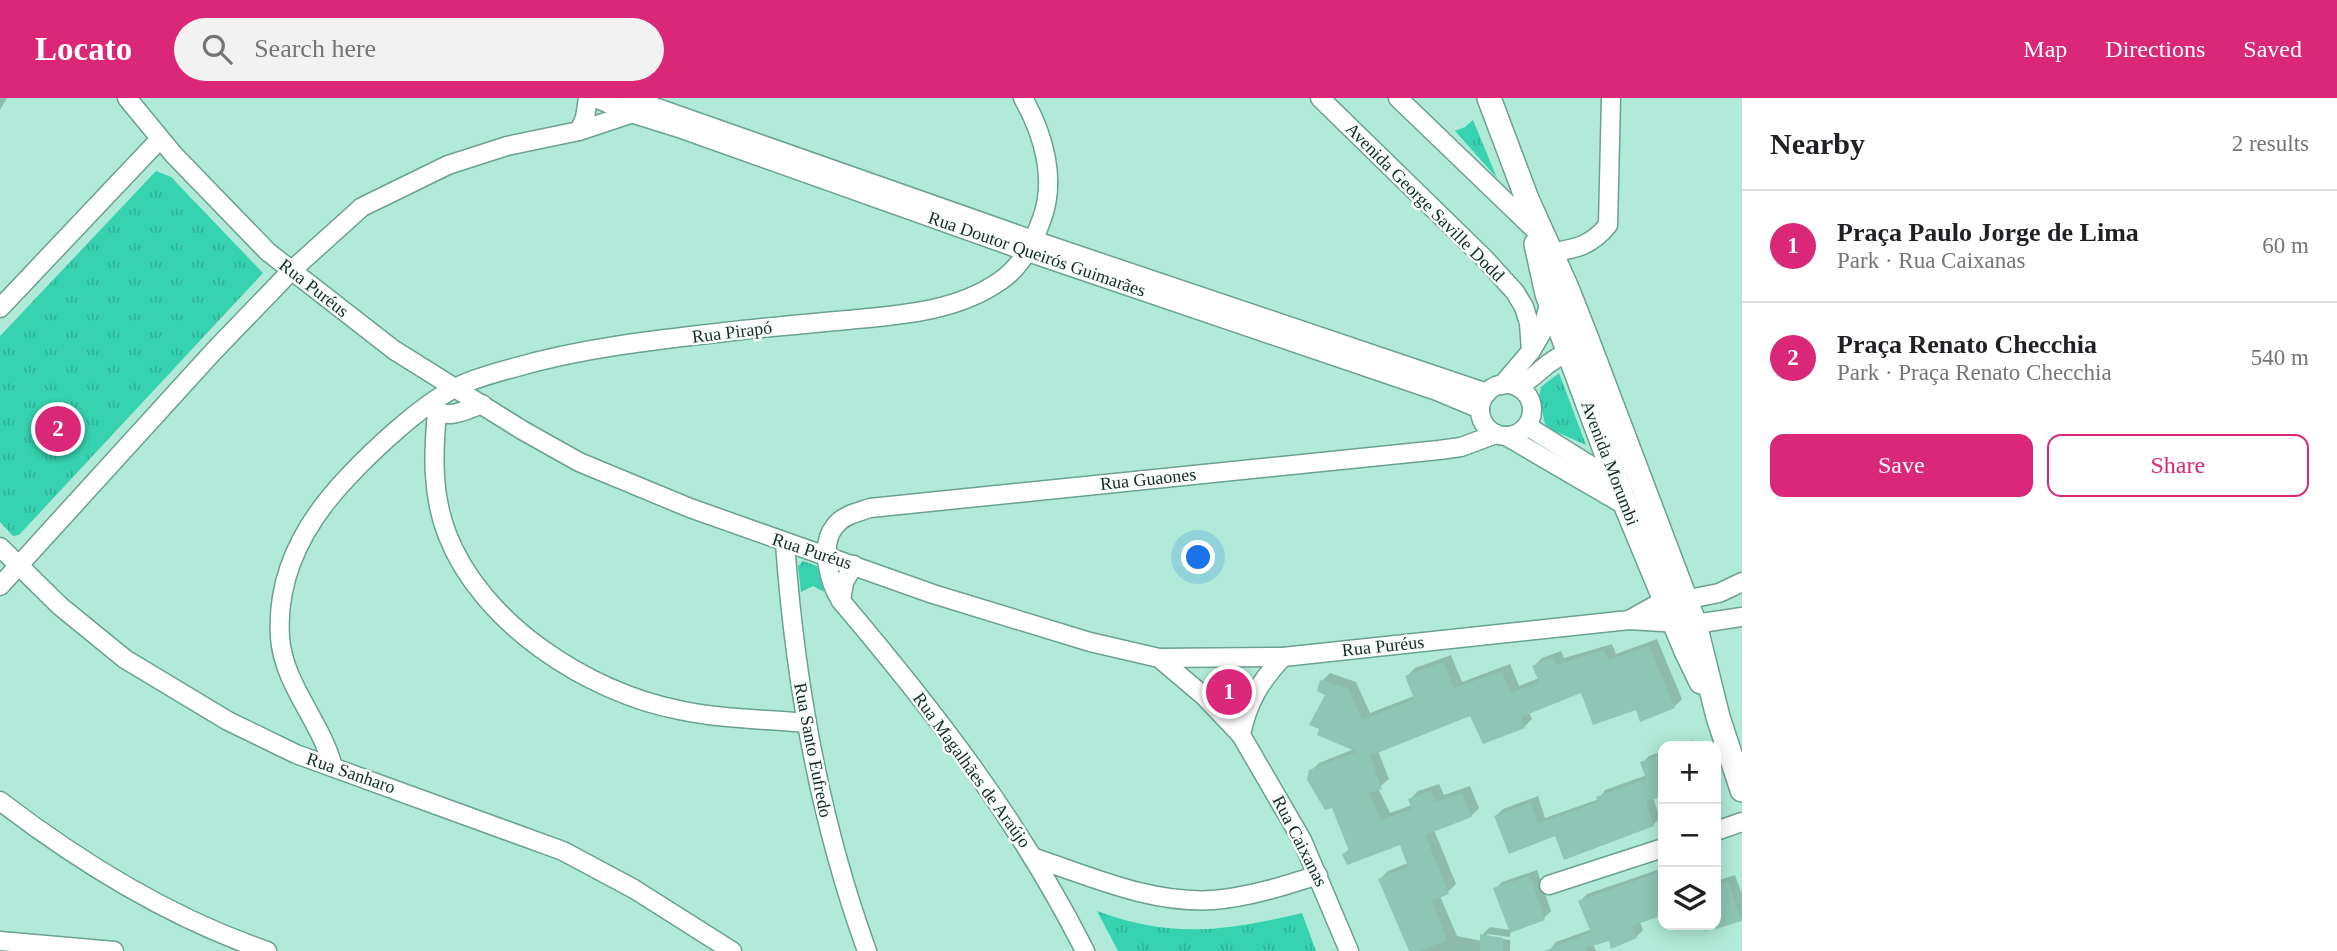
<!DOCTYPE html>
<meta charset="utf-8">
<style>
body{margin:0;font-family:"Times New Roman",serif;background:#f2f2f2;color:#202124}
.controls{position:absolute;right:21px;bottom:21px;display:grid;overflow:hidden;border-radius:14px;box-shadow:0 4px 18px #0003}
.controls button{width:63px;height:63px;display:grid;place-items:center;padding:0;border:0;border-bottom:2px solid #e0e0e0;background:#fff;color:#202124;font:35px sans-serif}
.you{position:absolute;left:1199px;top:460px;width:24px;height:24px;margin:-18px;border:5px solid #fff;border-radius:50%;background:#1a73e8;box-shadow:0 0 0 10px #1a73e833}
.badge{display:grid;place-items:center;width:46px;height:46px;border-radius:50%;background:#db2777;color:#fff;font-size:23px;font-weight:700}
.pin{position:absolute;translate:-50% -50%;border:4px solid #fff;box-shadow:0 2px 7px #0006}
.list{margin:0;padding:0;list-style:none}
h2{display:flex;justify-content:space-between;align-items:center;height:91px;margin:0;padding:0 28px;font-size:30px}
h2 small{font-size:23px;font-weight:400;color:#757577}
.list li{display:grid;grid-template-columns:46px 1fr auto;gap:21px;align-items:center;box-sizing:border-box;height:112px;padding:0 28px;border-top:2px solid #e0e0e0}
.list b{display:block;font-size:26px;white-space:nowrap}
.list p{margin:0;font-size:23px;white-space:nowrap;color:#757577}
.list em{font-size:23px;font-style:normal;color:#757577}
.actions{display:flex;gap:14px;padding:21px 28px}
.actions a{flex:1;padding:16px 0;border:2px solid #db2777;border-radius:14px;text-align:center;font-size:24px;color:#db2777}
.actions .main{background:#db2777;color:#fff}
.icon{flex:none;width:38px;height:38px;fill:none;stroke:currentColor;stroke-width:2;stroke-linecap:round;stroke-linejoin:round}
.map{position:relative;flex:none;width:1742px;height:853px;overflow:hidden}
header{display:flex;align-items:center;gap:42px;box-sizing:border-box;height:98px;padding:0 35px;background:#db2777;color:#fff}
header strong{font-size:33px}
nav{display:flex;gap:38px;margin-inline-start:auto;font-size:24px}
.search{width:490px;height:63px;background:#f2f2f2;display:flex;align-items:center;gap:18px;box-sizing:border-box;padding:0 24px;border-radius:38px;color:#757577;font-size:26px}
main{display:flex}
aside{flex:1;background:#fff}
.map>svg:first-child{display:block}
.park{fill:url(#park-tufts)}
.shadow{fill:#0003}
.building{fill:#8ec6b5}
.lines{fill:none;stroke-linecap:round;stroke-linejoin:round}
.minor-casing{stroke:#6aa191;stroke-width:21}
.major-casing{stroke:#6aa191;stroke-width:26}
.minor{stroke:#fff;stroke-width:18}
.major{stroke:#fff;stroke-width:23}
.labels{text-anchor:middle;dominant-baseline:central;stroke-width:5;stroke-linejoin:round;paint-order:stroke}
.street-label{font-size:18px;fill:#152c25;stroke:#f9fefc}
</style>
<header>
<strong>Locato</strong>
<div class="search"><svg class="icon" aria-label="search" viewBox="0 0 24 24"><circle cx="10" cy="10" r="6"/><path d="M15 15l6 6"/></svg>Search here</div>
<nav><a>Map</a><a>Directions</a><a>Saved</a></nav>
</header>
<main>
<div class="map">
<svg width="1742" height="853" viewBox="0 0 1742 853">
<defs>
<pattern id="park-tufts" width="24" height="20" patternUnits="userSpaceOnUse" patternTransform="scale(1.75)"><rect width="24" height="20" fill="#37d2af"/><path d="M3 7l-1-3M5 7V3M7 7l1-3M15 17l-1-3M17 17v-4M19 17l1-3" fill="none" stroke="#30b496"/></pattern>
</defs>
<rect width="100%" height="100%" fill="#b1ead8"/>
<g class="park">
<path d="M1473 22 1497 80 1455 33 1465 29Z"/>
<path d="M156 73 171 79 263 175 19 437 13 438 0 424V238Z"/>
<path d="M1559 275 1586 347 1552 332 1545 326 1539 299 1541 289Z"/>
<path d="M803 463 817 468 824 494 813 488 801 494 798 468Z"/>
<path d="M1097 813C1172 841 1226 833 1302 815L1316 853H1118Z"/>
</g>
<g class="shadow">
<path d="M0 0H7L0 12Z"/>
<path d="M1657 541 1682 601 1674 609 1637 610 1582 593 1529 614 1532 621 1524 629 1471 616 1378 653 1389 681 1378 690 1390 715 1412 707 1410 701 1418 693 1439 686 1444 697 1470 688 1479 710 1471 718 1434 732 1456 786 1448 794 1440 798 1457 838 1482 843V837L1490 829 1511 832 1495 791 1502 784 1537 772 1551 813 1544 820 1510 833V839L1487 836V839L1510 842V853H1411L1380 781 1388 773 1408 765 1401 745 1344 756 1350 750 1333 707 1311 673 1319 665 1354 651 1322 583 1330 575 1356 584 1370 615 1414 598 1407 578 1415 570 1451 557 1462 584 1510 566 1519 588 1539 580 1534 568 1542 560 1561 553 1564 560 1612 546 1616 556Z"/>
<path d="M1692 642 1694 648H1675Z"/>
<path d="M1663 653V696L1653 700 1660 720 1653 727 1556 736 1496 718 1503 711 1538 698 1545 720 1599 701 1605 692 1647 677 1642 665 1649 658Z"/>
<path d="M1663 770V816L1640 824 1643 832 1636 839 1610 841 1593 846 1596 853H1549L1556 844 1592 831 1580 803 1587 796Z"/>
<path d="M1735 777 1742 796V821L1705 833 1703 827H1716V783Z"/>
</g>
<g class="building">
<path d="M1649 548 1675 610 1640 624 1636 612 1593 627 1581 595 1521 619 1525 630 1483 646 1470 618 1370 658 1382 691 1369 695 1381 722 1412 711 1408 701 1431 693 1436 704 1462 695 1472 719 1425 737 1449 796 1432 803 1447 842 1420 853H1409L1378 781 1408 769 1400 747 1347 767 1342 756 1349 753 1332 710 1325 712 1307 682 1309 672 1357 654 1317 637 1319 631 1309 627 1325 597 1317 593 1320 582 1349 591 1362 622 1414 601 1405 578 1443 564 1454 590 1502 573 1511 595 1539 584 1532 568 1553 559 1556 567 1604 552 1608 562Z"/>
<path d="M1663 656V698L1646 704 1654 728 1564 762 1555 738 1509 756 1494 718 1531 704 1538 726 1598 704 1596 699 1646 681 1640 664Z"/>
<path d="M1663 773V817L1632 828 1637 840 1611 851 1609 843 1585 850 1587 853H1544L1591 834 1578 803Z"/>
<path d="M1530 778 1545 822 1510 835 1493 790Z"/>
<path d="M1728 783 1742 823 1716 831V787Z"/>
<path d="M1480 836 1503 840V853H1480Z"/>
</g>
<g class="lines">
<g class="minor-casing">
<g id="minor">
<path d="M127 0 174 57 268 154 394 252 522 332 579 364 690 410 933 496 1090 544 1159 560 1283 559 1629 522 1695 526 1742 519"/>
<path d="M595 0 634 16 682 31 1028 154 1437 293 1480 311"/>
<path d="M629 0 1033 142 1487 295"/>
<path d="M1320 0 1485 161 1515 194 1524 209 1529 225 1531 253"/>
<path d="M1398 0 1533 130"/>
<path d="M579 33 585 20 588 0"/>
<path d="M1539 157C1569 151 1588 152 1608 127L1611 0"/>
<path d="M0 210 160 41"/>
<circle cx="1506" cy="312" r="26"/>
<path d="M1502 287 1531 253 1541 236 1550 203"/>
<path d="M1519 290 1548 266 1578 246"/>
<path d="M428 308C447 323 461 314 482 306"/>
<path d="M437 315C433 356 432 397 447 436 481 525 587 594 679 612 721 621 763 621 805 625"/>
<path d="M1527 328 1617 384"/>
<path d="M1506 338 1626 408"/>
<path d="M785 445C795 585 819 721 867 853"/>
<path d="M0 449 60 508 125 561 228 623 296 656 563 753 634 791 732 853"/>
<path d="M854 467 844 484 841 503C936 615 1018 721 1085 853"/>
<path d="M0 488 213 254 291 173 362 109 448 67 507 48 579 33 636 14"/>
<path d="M841 503C829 484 819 447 835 428 843 417 859 414 870 410L1439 352 1461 349 1496 336"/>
<path d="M1629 522 1654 508 1719 495 1742 484"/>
<path d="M1159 560 1205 599 1241 637 1302 742 1349 853"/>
<path d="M1241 637C1247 605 1261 582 1283 559"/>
<path d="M333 669C321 623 283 586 280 539 276 477 305 424 347 380 373 352 420 308 455 290 472 281 494 275 513 270 582 250 654 242 725 234 765 229 806 226 847 222 899 217 956 214 1000 183 1021 169 1033 146 1041 123 1057 83 1044 37 1023 0"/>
<path d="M0 703C81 765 170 820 267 853"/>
<path d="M1716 733 1742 724"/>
<path d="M1035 760C1092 779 1152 806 1213 802 1249 799 1284 788 1318 777"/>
<path d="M1549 787 1663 750"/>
<path d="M0 843 114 853"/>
</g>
</g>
<g class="major-casing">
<g id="major">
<path d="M1489 0 1527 101 1567 190 1587 241 1695 526 1718 619 1742 692"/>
<path d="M1536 146 1547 196 1623 401 1686 553 1701 584"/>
</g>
</g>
<use href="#minor" class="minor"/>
<use href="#major" class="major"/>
</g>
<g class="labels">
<g class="street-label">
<text transform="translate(1425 104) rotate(45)">Avenida George Saville Dodd</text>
<text transform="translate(1037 156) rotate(19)">Rua Doutor Queirós Guimarães</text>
<text transform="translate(314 190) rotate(38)">Rua Puréus</text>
<text transform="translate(732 234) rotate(-7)">Rua Pirapó</text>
<text transform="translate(1610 365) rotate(69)">Avenida Morumbi</text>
<text transform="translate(1148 381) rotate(-6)">Rua Guaones</text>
<text transform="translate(812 453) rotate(18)">Rua Puréus</text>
<text transform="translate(1383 548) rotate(-6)">Rua Puréus</text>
<text transform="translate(813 652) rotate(79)">Rua Santo Eufredo</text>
<text transform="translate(972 672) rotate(54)">Rua Magalhães de Araújo</text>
<text transform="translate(351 675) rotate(19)">Rua Sanharo</text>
<text transform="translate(1300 743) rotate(63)">Rua Caixanas</text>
</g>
</g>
</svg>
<div class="controls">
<button>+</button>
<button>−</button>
<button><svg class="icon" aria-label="layers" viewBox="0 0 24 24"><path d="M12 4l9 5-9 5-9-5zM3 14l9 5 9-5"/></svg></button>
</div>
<div class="you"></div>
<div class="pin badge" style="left:1229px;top:594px">1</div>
<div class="pin badge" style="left:58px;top:331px">2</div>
</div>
<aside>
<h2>Nearby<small>2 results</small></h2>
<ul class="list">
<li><span class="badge">1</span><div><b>Praça Paulo Jorge de Lima</b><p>Park · Rua Caixanas</p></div><em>60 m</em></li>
<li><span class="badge">2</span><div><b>Praça Renato Checchia</b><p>Park · Praça Renato Checchia</p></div><em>540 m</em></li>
</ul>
<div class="actions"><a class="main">Save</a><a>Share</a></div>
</aside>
</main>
